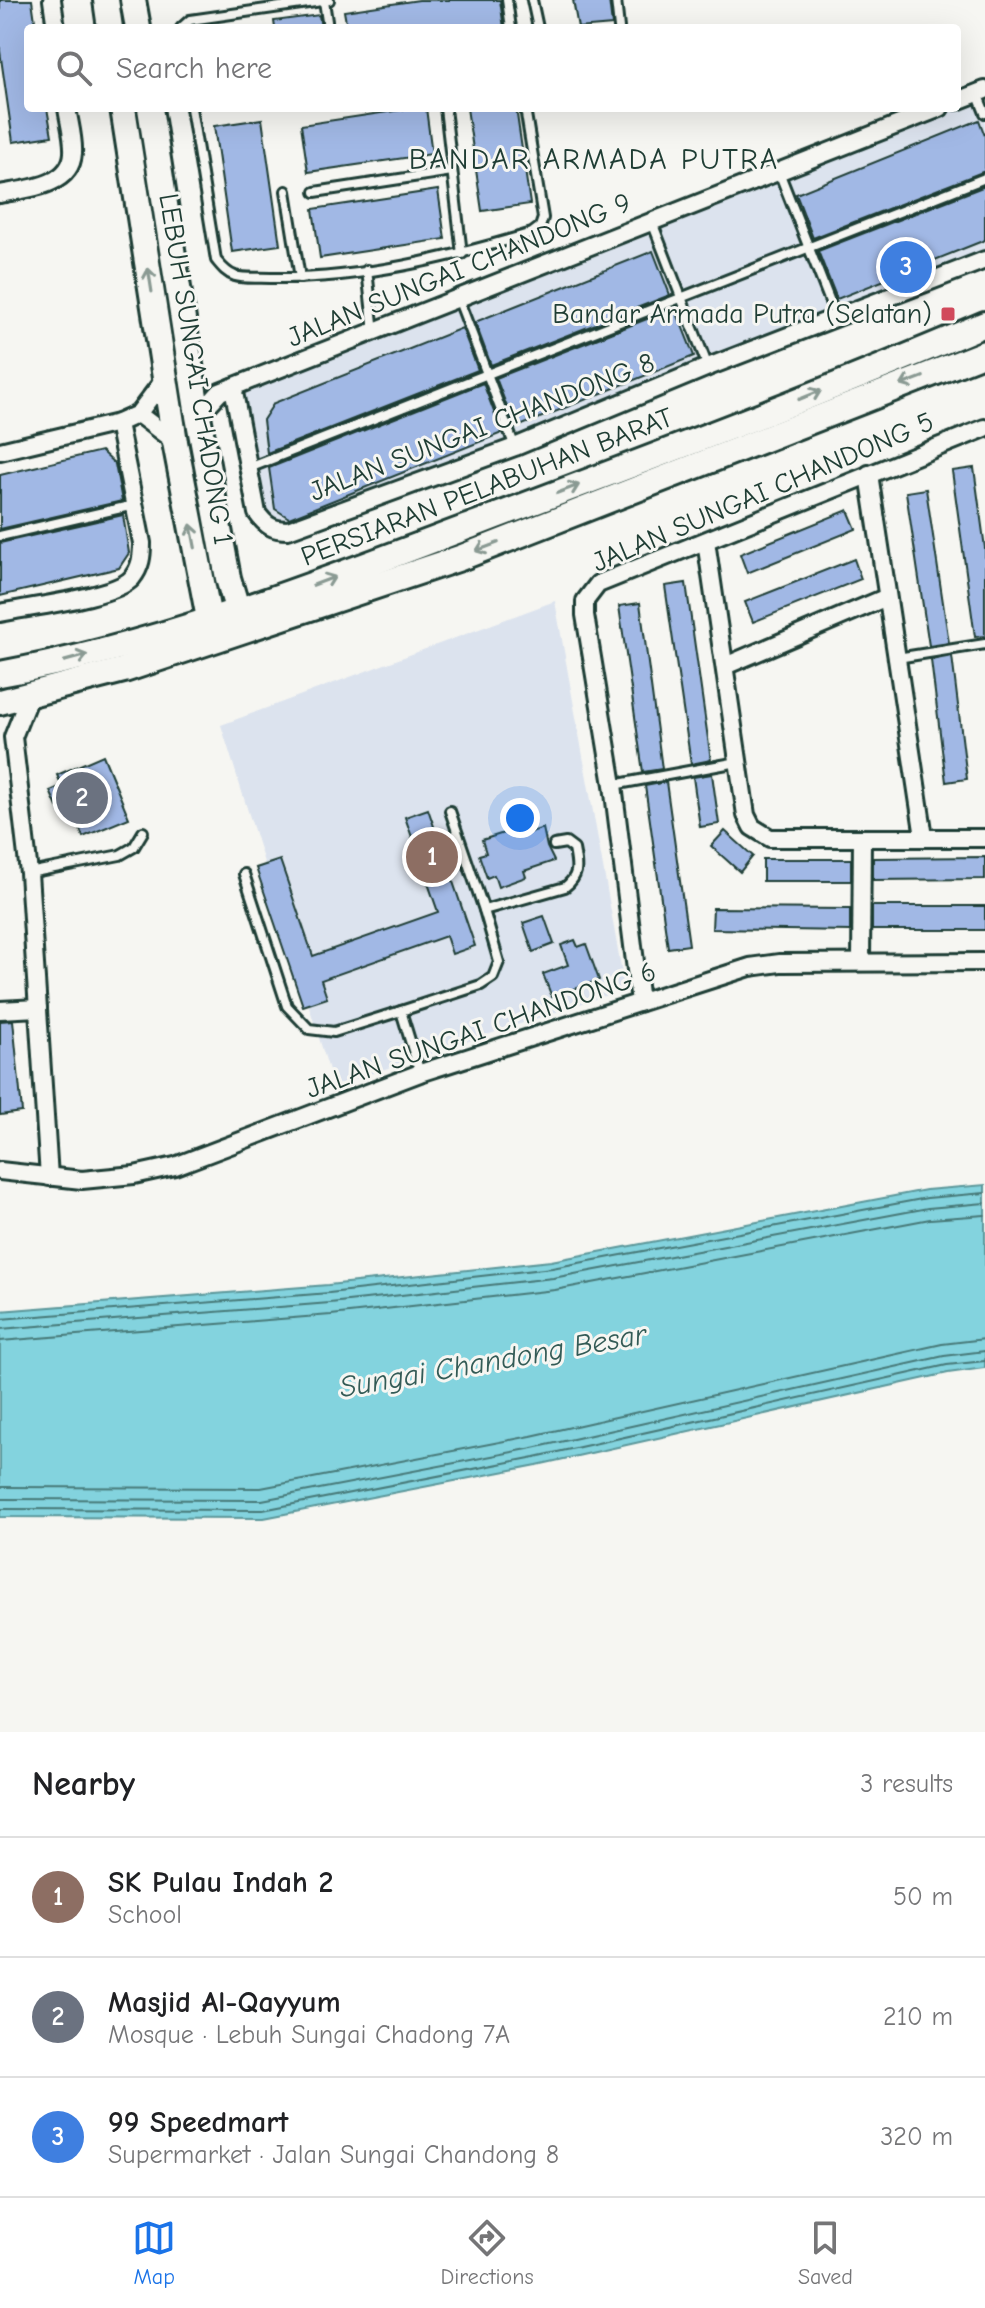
<!DOCTYPE html>
<meta charset="utf-8">
<style>
body{margin:0;font-family:"Comic Neue",sans-serif;background:#f2f2f2;color:#202124}
.you{position:absolute;left:520px;top:818px;width:28px;height:28px;margin:-20px;border:6px solid #fff;border-radius:50%;background:#1a73e8;box-shadow:0 0 0 12px #1a73e833}
.badge{display:grid;place-items:center;width:52px;height:52px;border-radius:50%;background:#1a73e8;color:#fff;font-size:26px;font-weight:700}
.pin{position:absolute;translate:-50% -50%;border:4px solid #fff;box-shadow:0 2px 8px #0006}
.list{margin:0;padding:0;list-style:none}
h2{display:flex;justify-content:space-between;align-items:center;height:104px;margin:0;padding:0 32px;font-size:34px}
h2 small{font-size:26px;font-weight:400;color:#757577}
.list li{display:grid;grid-template-columns:52px 1fr auto;gap:24px;align-items:center;box-sizing:border-box;height:120px;padding:0 32px;border-top:2px solid #e0e0e0}
.list b{display:block;font-size:30px;white-space:nowrap}
.list p{margin:0;font-size:26px;white-space:nowrap;color:#757577}
.list em{font-size:26px;font-style:normal;color:#757577}
.icon{flex:none;width:44px;height:44px;fill:none;stroke:currentColor;stroke-width:2;stroke-linecap:round;stroke-linejoin:round}
.map{position:relative;flex:none;width:985px;height:1732px;overflow:hidden}
.search{position:absolute;background:#fff;box-shadow:0 8px 32px #0002;left:24px;right:24px;top:24px;height:88px;display:flex;align-items:center;gap:20px;box-sizing:border-box;padding:0 28px;border-radius:8px;color:#757577;font-size:30px}
.sheet{height:464px;background:#fff}
nav{display:flex;justify-content:space-around;align-items:center;box-sizing:border-box;height:112px;border-top:2px solid #e0e0e0;background:#fff;font-size:22px;color:#757577}
nav a{display:grid;justify-items:center;gap:4px}
nav .on{color:#1a73e8}
.map>svg:first-child{display:block}
.built{fill:#dce3ee}
.water{fill:#83d3de;stroke:#5b979a;stroke-width:2}
.lines{fill:none;stroke-linecap:round;stroke-linejoin:round}
.shore{stroke:#477978;stroke-width:2}
.building{fill:#a1b8e5;stroke:#1f3d34;stroke-width:2}
.lane-casing{stroke:#1f3d34;stroke-width:14}
.street-casing{stroke:#1f3d34;stroke-width:22}
.secondary-casing{stroke:#1f3d34;stroke-width:30}
.lane{stroke:#f6f6f2;stroke-width:8}
.street{stroke:#f6f6f2;stroke-width:16}
.secondary{stroke:#f6f6f2;stroke-width:24}
.oneway{stroke:#8a9a93}
.poi-dot{fill:#d1495b;stroke:#f6f6f2;stroke-width:3}
.labels{text-anchor:middle;dominant-baseline:central;stroke-width:6;stroke-linejoin:round;paint-order:stroke}
.street-label{font-size:28px;fill:#1f3d34;stroke:#f6f6f2}
.poi-label{font-size:28px;fill:#1f3d34;stroke:#f6f6f2;text-anchor:end}
.neighbourhood-label{font-size:30px;letter-spacing:2px;fill:#1f3d34;stroke:#f6f6f2}
.water-label{font-size:30px;font-style:italic;fill:#335b56;stroke:#f6f6f2}
</style>
<div class="map">
<svg width="985" height="1732" viewBox="0 0 985 1732">
<rect width="100%" height="100%" fill="#f6f6f2"/>
<filter id="ink" filterUnits="userSpaceOnUse"><feTurbulence type="fractalNoise" baseFrequency=".0125" numOctaves="2"/><feDisplacementMap in="SourceGraphic" scale="16" xChannelSelector="R" yChannelSelector="G"/><feConvolveMatrix kernelMatrix="1 2 1 2 8 2 1 2 1" color-interpolation-filters="sRGB"/></filter>
<g filter="url(#ink)">
<g class="built">
<path d="M985 96V252L509 443 289 523 276 525 262 511 239 391Z"/>
<path d="M555 601 625 989 334 1086 221 725Z"/>
</g>
<path class="water" d="M985 1185V1368L948 1373 537 1465 264 1518 0 1517V1311L328 1285 551 1261 926 1190Z"/>
<g class="lines">
<g class="shore">
<path d="M0 1319 329 1293 552 1268 927 1198 985 1193"/>
<path d="M0 1329 330 1303 553 1278 928 1208 985 1203"/>
<path d="M0 1341 331 1315 555 1290 930 1219 985 1215"/>
<path d="M0 1487 261 1488 531 1436 942 1344 985 1339"/>
<path d="M0 1499 262 1500 533 1448 944 1356 985 1351"/>
<path d="M0 1509 263 1510 535 1457 947 1365 985 1361"/>
</g>
</g>
<g class="building">
<path d="M0 0H32L36 28H28V108H47L52 136 13 142 0 51Z"/>
<path d="M419 0H500L504 28H347L344 11Z"/>
<path d="M573 0H609L612 25 578 28Z"/>
<path d="M319 15 321 28H275L274 21Z"/>
<path d="M414 108H426L432 154 308 172 301 125Z"/>
<path d="M467 108H516L530 204 482 211Z"/>
<path d="M262 119 280 245 232 252 214 126Z"/>
<path d="M979 120 985 136V171L813 238 796 194Z"/>
<path d="M985 186V240L837 299 818 251Z"/>
<path d="M438 190 445 239 320 258 313 209Z"/>
<path d="M653 251 670 295 491 365 475 322Z"/>
<path d="M675 308 694 356 515 428 496 378Z"/>
<path d="M462 328 478 370 267 453 263 420 274 403Z"/>
<path d="M483 383 502 433 289 518 275 509 269 468Z"/>
<path d="M101 451 115 464 122 501 0 529V475Z"/>
<path d="M974 468 985 548V636L975 637 952 471Z"/>
<path d="M926 489 949 643 929 646 906 492Z"/>
<path d="M848 510 856 529 747 573 740 554Z"/>
<path d="M123 515 129 553 119 568 0 596V543Z"/>
<path d="M854 559 861 579 753 622 745 602Z"/>
<path d="M686 583 711 760 691 764 665 586Z"/>
<path d="M640 603 662 769 643 772 619 606Z"/>
<path d="M952 656 967 779 946 782 931 660Z"/>
<path d="M103 755 129 818 83 837 69 802 57 807 50 791 62 786 57 775Z"/>
<path d="M712 774 719 824 700 827 693 777Z"/>
<path d="M666 782 689 945 668 948 645 786Z"/>
<path d="M428 809 475 946 452 954 446 936 321 980 327 998 303 1006 256 868 280 860 313 956 438 912 405 817Z"/>
<path d="M543 828 547 847 554 861 524 871 526 877 498 887 494 875 487 878 479 855 486 853 482 840 510 831 513 838Z"/>
<path d="M725 831 753 856 740 872 711 846Z"/>
<path d="M985 857V879L873 880V858Z"/>
<rect x="763" y="859" width="88" height="22"/>
<rect x="872" y="906" width="113" height="24"/>
<path d="M713 908 850 909V931L712 929Z"/>
<path d="M544 916 554 944 533 952 523 923Z"/>
<path d="M575 940 578 947 586 944 599 980 552 997 543 974 568 965 561 945Z"/>
<path d="M13 1020 22 1112 0 1115V1021Z"/>
</g>
<g class="lines">
<g class="lane-casing">
<g id="lane">
<path d="M507 0 511 28"/>
<path d="M532 0 538 28"/>
<path d="M616 0 619 28"/>
<path d="M324 1 328 28"/>
<path d="M181 28 190 20 329 0"/>
<path d="M977 93 985 113"/>
<path d="M191 108 216 260C221 266 226 273 235 276 245 279 260 277 271 278 359 280 449 258 532 233L540 227 543 218 525 108"/>
<path d="M445 108 462 254"/>
<path d="M779 172 836 317"/>
<path d="M286 191 300 278"/>
<path d="M315 192 452 171"/>
<path d="M652 222 708 367"/>
<path d="M367 270 374 332"/>
<path d="M458 298 515 447"/>
<path d="M249 468 985 178"/>
<path d="M0 536 134 505"/>
<path d="M897 658 985 644"/>
<path d="M613 785 738 762"/>
<path d="M29 873 120 855 134 847 143 832"/>
<path d="M244 874 287 1006 309 1029 334 1032 401 1011"/>
<path d="M484 910 565 887C580 875 577 866 574 849L566 843 554 845"/>
<path d="M420 1073 401 1011 481 985 493 977 499 962 484 910 450 811"/>
</g>
</g>
<g class="street-casing">
<g id="street">
<path d="M52 0 56 28"/>
<path d="M957 101 985 90"/>
<path d="M0 194C25 189 71 187 73 153 74 139 69 122 67 108"/>
<path d="M233 387 257 513C266 526 273 530 288 530L515 447 708 367 985 260"/>
<path d="M138 414 175 442"/>
<path d="M198 416 220 392 940 108"/>
<path d="M0 451 118 423 138 414 166 377"/>
<path d="M869 474 924 837"/>
<path d="M706 541 746 815 752 827 770 838H985"/>
<path d="M0 613C27 607 116 597 132 578 141 567 142 556 142 543L118 423"/>
<path d="M725 666 887 597"/>
<path d="M29 697 13 737 29 873 49 1177"/>
<path d="M861 962 862 838"/>
<path d="M640 1002 613 785 585 615V601L598 584 985 428"/>
<path d="M0 1010 38 1008"/>
<path d="M0 1171 82 1180 134 1175 175 1166 420 1073 750 967 780 963 985 962"/>
</g>
</g>
<g class="secondary-casing">
<g id="secondary">
<path d="M106 0 110 28"/>
<path d="M133 0 138 28"/>
<path d="M123 108 175 442 212 634"/>
<path d="M150 108 198 416 228 578 242 625"/>
<path d="M0 674C165 644 321 582 478 523 648 459 818 395 985 324"/>
<path d="M0 702 124 670 460 558 985 353"/>
</g>
</g>
<use href="#lane" class="lane"/>
<use href="#street" class="street"/>
<use href="#secondary" class="secondary"/>
</g>
<defs><path id="oneway-shaft" d="M-6 0H5M1.5-3L5.5 0L1.5 3" fill="none" stroke-width="1.6" stroke-linecap="round" stroke-linejoin="round" transform="scale(2)"/></defs>
<g class="oneway">
<use href="#oneway-shaft" transform="translate(150 280) rotate(-99)"/>
<use href="#oneway-shaft" transform="translate(912 381) rotate(159)"/>
<use href="#oneway-shaft" transform="translate(810 395) rotate(-22)"/>
<use href="#oneway-shaft" transform="translate(568 489) rotate(-21)"/>
<use href="#oneway-shaft" transform="translate(193 536) rotate(-101)"/>
<use href="#oneway-shaft" transform="translate(487 547) rotate(159)"/>
<use href="#oneway-shaft" transform="translate(324 581) rotate(-21)"/>
<use href="#oneway-shaft" transform="translate(76 658) rotate(-15)"/>
</g>
</g>
<rect class="poi-dot" x="940" y="306" width="16" height="16" rx="4"/>
<g class="labels">
<g class="street-label">
<text transform="translate(459 270) rotate(-22)">JALAN SUNGAI CHANDONG 9</text>
<text transform="translate(196 369) rotate(81)">LEBUH SUNGAI CHADONG 1</text>
<text transform="translate(482 427) rotate(-21)">JALAN SUNGAI CHANDONG 8</text>
<text transform="translate(487 487) rotate(-21)">PERSIARAN PELABUHAN BARAT</text>
<text transform="translate(763 492) rotate(-23)">JALAN SUNGAI CHANDONG 5</text>
<text transform="translate(481 1030) rotate(-19)">JALAN SUNGAI CHANDONG 6</text>
</g>
<g class="poi-label">
<text x="932" y="314">Bandar Armada Putra (Selatan)</text>
</g>
<g class="neighbourhood-label">
<text x="594" y="159">BANDAR ARMADA PUTRA</text>
</g>
<g class="water-label">
<text transform="translate(493 1361) rotate(-10)">Sungai Chandong Besar</text>
</g>
</g>
</svg>
<div class="you"></div>
<div class="pin badge" style="left:432px;top:857px;background:#8d6e63">1</div>
<div class="pin badge" style="left:82px;top:798px;background:#6b7280">2</div>
<div class="pin badge" style="left:906px;top:267px;background:#3f7fe0">3</div>
<div class="search"><svg class="icon" aria-label="search" viewBox="0 0 24 24"><circle cx="10" cy="10" r="6"/><path d="M15 15l6 6"/></svg>Search here</div>
</div>
<section class="sheet">
<h2>Nearby<small>3 results</small></h2>
<ul class="list">
<li><span class="badge" style="background:#8d6e63">1</span><div><b>SK Pulau Indah 2</b><p>School</p></div><em>50 m</em></li>
<li><span class="badge" style="background:#6b7280">2</span><div><b>Masjid Al-Qayyum</b><p>Mosque · Lebuh Sungai Chadong 7A</p></div><em>210 m</em></li>
<li><span class="badge" style="background:#3f7fe0">3</span><div><b>99 Speedmart</b><p>Supermarket · Jalan Sungai Chandong 8</p></div><em>320 m</em></li>
</ul>
</section>
<nav>
<a class="on"><svg class="icon" aria-label="map" viewBox="0 0 24 24"><path d="M3 6l6-2 6 2 6-2v14l-6 2-6-2-6 2zM9 4v14M15 6v14"/></svg>Map</a>
<a><svg class="icon" aria-label="directions" viewBox="0 0 24 24"><path d="M12 3l9 9-9 9-9-9zM9 14v-3h6M13 9l2 2-2 2"/></svg>Directions</a>
<a><svg class="icon" aria-label="saved" viewBox="0 0 24 24"><path d="M7 4h10v16l-5-4-5 4z"/></svg>Saved</a>
</nav>
